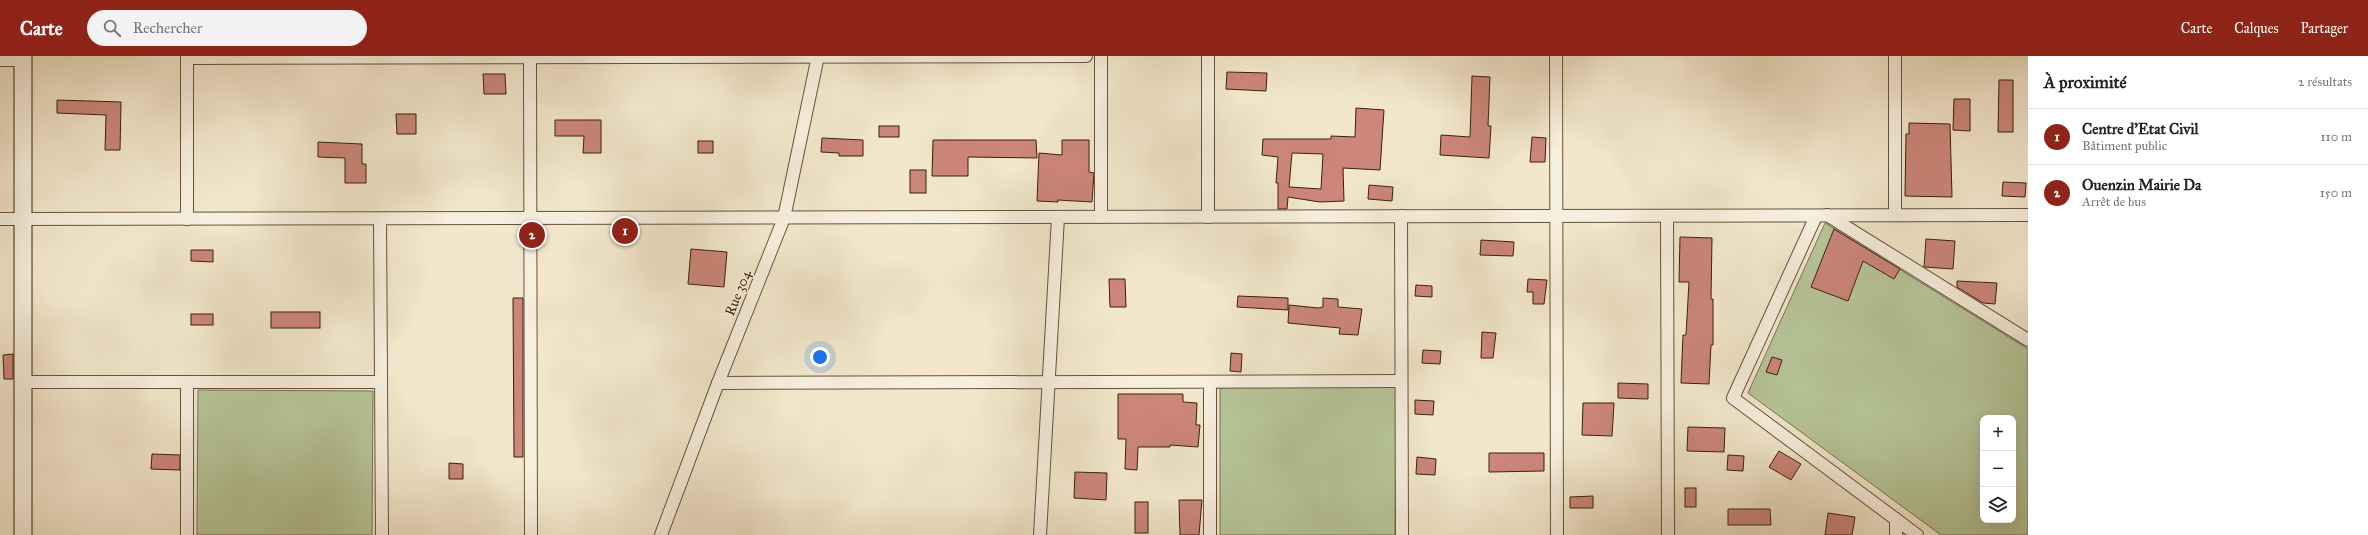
<!DOCTYPE html>
<html lang="fr">
<meta charset="utf-8">
<style>
body{margin:0;font-family:"IM FELL Great Primer",serif;background:#f2f2f2;color:#222}
.controls{position:absolute;right:12px;bottom:12px;display:grid;overflow:hidden;border-radius:8px;box-shadow:0 4px 16px #0002}
.controls button{width:36px;height:36px;display:grid;place-items:center;padding:0;border:0;border-bottom:1px solid #e0e0e0;background:#fff;color:#222;font:20px sans-serif}
.you{position:absolute;left:820px;top:301px;width:14px;height:14px;margin:-10px;border:3px solid #fff;border-radius:50%;background:#1a73e8;box-shadow:0 0 0 6px #1a73e833}
.badge{display:grid;place-items:center;width:26px;height:26px;border-radius:50%;background:#8f2418;color:#fff;font-size:13px;font-weight:700}
.pin{position:absolute;translate:-50% -50%;border:2px solid #fff;box-shadow:0 1px 4px #0006}
.list{margin:0;padding:0;list-style:none}
h2{display:flex;justify-content:space-between;align-items:center;height:52px;margin:0;padding:0 16px;font-size:17px}
h2 small{font-size:13px;font-weight:400;color:#767676}
.list li{display:grid;grid-template-columns:26px 1fr auto;gap:12px;align-items:center;box-sizing:border-box;height:56px;padding:0 16px;border-top:1px solid #e0e0e0}
.list b{display:block;font-size:15px;white-space:nowrap}
.list p{margin:0;font-size:13px;white-space:nowrap;color:#767676}
.list em{font-size:13px;font-style:normal;color:#767676}
.icon{flex:none;width:22px;height:22px;fill:none;stroke:currentColor;stroke-width:2;stroke-linecap:round;stroke-linejoin:round}
.map{position:relative;flex:none;width:2028px;height:479px;overflow:hidden}
header{display:flex;align-items:center;gap:24px;box-sizing:border-box;height:56px;padding:0 20px;background:#8f2418;color:#fff}
header strong{font-size:19px}
nav{display:flex;gap:22px;margin-inline-start:auto;font-size:14px}
.search{width:280px;height:36px;background:#f2f2f2;display:flex;align-items:center;gap:10px;box-sizing:border-box;padding:0 14px;border-radius:22px;color:#767676;font-size:15px}
main{display:flex}
aside{flex:1;background:#fff}
.map>svg:first-child{display:block}
.garden{fill:#b7c69a;stroke:#787452;fill-rule:evenodd}
.building{fill:#cc867a;stroke:#382109;fill-rule:evenodd}
.lines{fill:none;stroke-linecap:round;stroke-linejoin:round}
.street-casing{stroke:#66523a;stroke-width:14}
.secondary-casing{stroke:#382109;stroke-width:19}
.street{stroke:#f7efde;stroke-width:12}
.secondary{stroke:#f7efde;stroke-width:17}
.labels{text-anchor:middle;dominant-baseline:central;stroke-width:3;stroke-linejoin:round;paint-order:stroke}
.street-label{font-size:14px;fill:#382109;stroke:#f7efde}
</style>
<header>
<strong>Carte</strong>
<div class="search"><svg class="icon" aria-label="search" viewBox="0 0 24 24"><circle cx="10" cy="10" r="6"/><path d="M15 15l6 6"/></svg>Rechercher</div>
<nav><a>Carte</a><a>Calques</a><a>Partager</a></nav>
</header>
<main>
<div class="map">
<svg width="2028" height="479" viewBox="0 0 2028 479">
<rect width="100%" height="100%" fill="#f2e7cc"/>
<filter id="stains"><feTurbulence type="fractalNoise" baseFrequency=".005" numOctaves="4"/><feColorMatrix values="0 0 0 0 .2 0 0 0 0 .09 0 0 0 0 .02 0 0 0 .5 -.17"/></filter>
<radialGradient id="worn" r=".72"><stop offset=".6" stop-color="#630" stop-opacity="0"/><stop offset="1" stop-color="#630" stop-opacity=".3"/></radialGradient>
<g class="garden">
<path d="M1825 167 2028 293V479H1941L1748 337ZM1983 362H2013V464H1983Z"/>
<path d="M1220 329 1396 330 1395 479H1220Z"/>
<path d="M198 334 373 335 372 479H197Z"/>
</g>
<g class="building">
<path d="M1227 16 1267 17 1266 35 1226 33Z"/>
<path d="M483 18H505L506 38H484Z"/>
<path d="M1472 20 1490 21 1488 70H1491L1489 102 1440 99 1441 79 1470 81Z"/>
<path d="M1999 24H2013V76H1998Z"/>
<path d="M1954 43H1970V75L1953 74Z"/>
<path d="M57 44 121 46 120 94H105L106 59 57 57Z"/>
<path d="M1356 52 1384 54 1380 114 1343 112 1344 145 1320 146 1288 141 1287 153H1278V127H1276L1278 101 1262 99 1263 83H1331V80L1355 81ZM1292 97 1323 98 1321 133 1289 131Z"/>
<path d="M396 58H416V78H397Z"/>
<path d="M555 64H601V97H583L584 80H555Z"/>
<path d="M1909 67 1950 68 1952 141 1905 140 1906 78H1909Z"/>
<rect x="879" y="70" width="20" height="11"/>
<path d="M1532 81 1546 82 1545 106H1530Z"/>
<path d="M822 82 863 84V100H839V97L821 96Z"/>
<path d="M933 84H1036L1037 102 968 101V120H932Z"/>
<path d="M1062 84H1089V116L1094 117 1092 146 1058 144V146L1037 145 1039 97 1062 99Z"/>
<rect x="698" y="85" width="15" height="12"/>
<path d="M318 86 362 88V108H366V127H345V102L318 101Z"/>
<rect x="910" y="114" width="16" height="23"/>
<path d="M2003 126 2026 127 2025 141 2002 140Z"/>
<path d="M1369 129 1393 131 1392 145 1368 143Z"/>
<path d="M1834 173 1900 213 1894 223 1863 205 1848 245 1811 231Z"/>
<path d="M1680 181 1712 182 1711 243H1713V289H1711L1709 328 1681 327 1683 279H1686L1689 226H1679Z"/>
<path d="M1926 183 1955 185 1953 213 1924 211Z"/>
<path d="M1481 184 1514 186 1513 200 1480 199Z"/>
<path d="M691 193 727 196 724 231 688 228Z"/>
<path d="M191 194H213V206L191 205Z"/>
<path d="M1109 223H1125L1126 251H1110Z"/>
<path d="M1528 223 1547 224 1544 248H1533V236H1527Z"/>
<path d="M1957 225 1997 227 1995 248 1983 247 1957 231Z"/>
<path d="M1416 229 1432 230V241L1415 240Z"/>
<path d="M1238 240 1288 242V254L1237 251Z"/>
<path d="M513 242H523V401H514Z"/>
<path d="M1323 242 1338 243V251L1362 253 1358 279 1339 278 1340 272 1288 267 1289 249 1318 252 1323 251Z"/>
<rect x="271" y="256" width="49" height="16"/>
<rect x="191" y="258" width="22" height="11"/>
<path d="M1482 276 1496 277 1493 302H1481Z"/>
<path d="M1423 294 1441 295 1440 308 1422 307Z"/>
<path d="M1231 297 1242 298 1241 316 1230 315Z"/>
<path d="M13 298V323H4L3 299Z"/>
<path d="M1772 301 1782 304 1777 319 1766 316Z"/>
<path d="M1618 327 1648 328V343L1618 342Z"/>
<path d="M1118 338H1183V346L1197 347 1196 369H1200L1198 391 1170 389V391H1138L1137 414 1125 413 1126 383H1118Z"/>
<path d="M1415 344 1434 345 1433 359 1415 358Z"/>
<path d="M1583 347H1614L1612 380 1582 379Z"/>
<path d="M1688 371 1725 372 1724 396 1687 395Z"/>
<path d="M1779 395 1801 408 1791 424 1769 411Z"/>
<path d="M1489 397H1544V415L1489 416Z"/>
<path d="M152 398 180 399V414L151 413Z"/>
<path d="M1728 399 1744 400 1743 415 1727 414Z"/>
<path d="M1417 401 1436 403 1435 419 1416 418Z"/>
<path d="M449 407 463 408V423H449Z"/>
<path d="M1075 416 1107 417 1106 444 1074 442Z"/>
<rect x="1685" y="432" width="11" height="19"/>
<path d="M1593 440V452H1570V441Z"/>
<path d="M1179 444H1202L1199 479H1180Z"/>
<rect x="1135" y="446" width="13" height="31"/>
<path d="M1728 453H1770L1771 469H1728Z"/>
<path d="M1828 457 1855 461 1852 479H1825Z"/>
</g>
<g class="lines">
<g class="street-casing">
<g id="street">
<path d="M187 0V163"/>
<path d="M530 0 531 479"/>
<path d="M1101 0V161"/>
<path d="M1208 0V161"/>
<path d="M1556 0 1557 479"/>
<path d="M1895 0V159"/>
<path d="M187 2 1086 0"/>
<path d="M0 4H23"/>
<path d="M1827 159 2028 284"/>
<path d="M1401 160 1402 479"/>
<path d="M1667 160 1668 479"/>
<path d="M1816 160 1733 342 1917 479"/>
<path d="M0 163 2028 159"/>
<path d="M380 163 382 479"/>
<path d="M23 326H381"/>
<path d="M187 326V479"/>
<path d="M1210 326V479"/>
<path d="M718 327 1401 325"/>
<path d="M1896 463V479"/>
<path d="M661 479 718 327 784 162 818 0"/>
<path d="M1040 479 1058 161"/>
</g>
</g>
<g class="secondary-casing">
<path id="secondary" d="M23 0V479"/>
</g>
<use href="#street" class="street"/>
<use href="#secondary" class="secondary"/>
</g>
<g class="labels">
<g class="street-label">
<text transform="translate(738 237) rotate(-68)">Rue 304</text>
</g>
</g>
<rect width="100%" height="100%" filter="url(#stains)"/>
<rect width="100%" height="100%" fill="url(#worn)"/>
</svg>
<div class="controls">
<button>+</button>
<button>−</button>
<button><svg class="icon" aria-label="layers" viewBox="0 0 24 24"><path d="M12 4l9 5-9 5-9-5zM3 14l9 5 9-5"/></svg></button>
</div>
<div class="you"></div>
<div class="pin badge" style="left:625px;top:175px">1</div>
<div class="pin badge" style="left:532px;top:179px">2</div>
</div>
<aside>
<h2>À proximité<small>2 résultats</small></h2>
<ul class="list">
<li><span class="badge">1</span><div><b>Centre d'Etat Civil</b><p>Bâtiment public</p></div><em>110 m</em></li>
<li><span class="badge">2</span><div><b>Ouenzin Mairie Da</b><p>Arrêt de bus</p></div><em>150 m</em></li>
</ul>
</aside>
</main>
